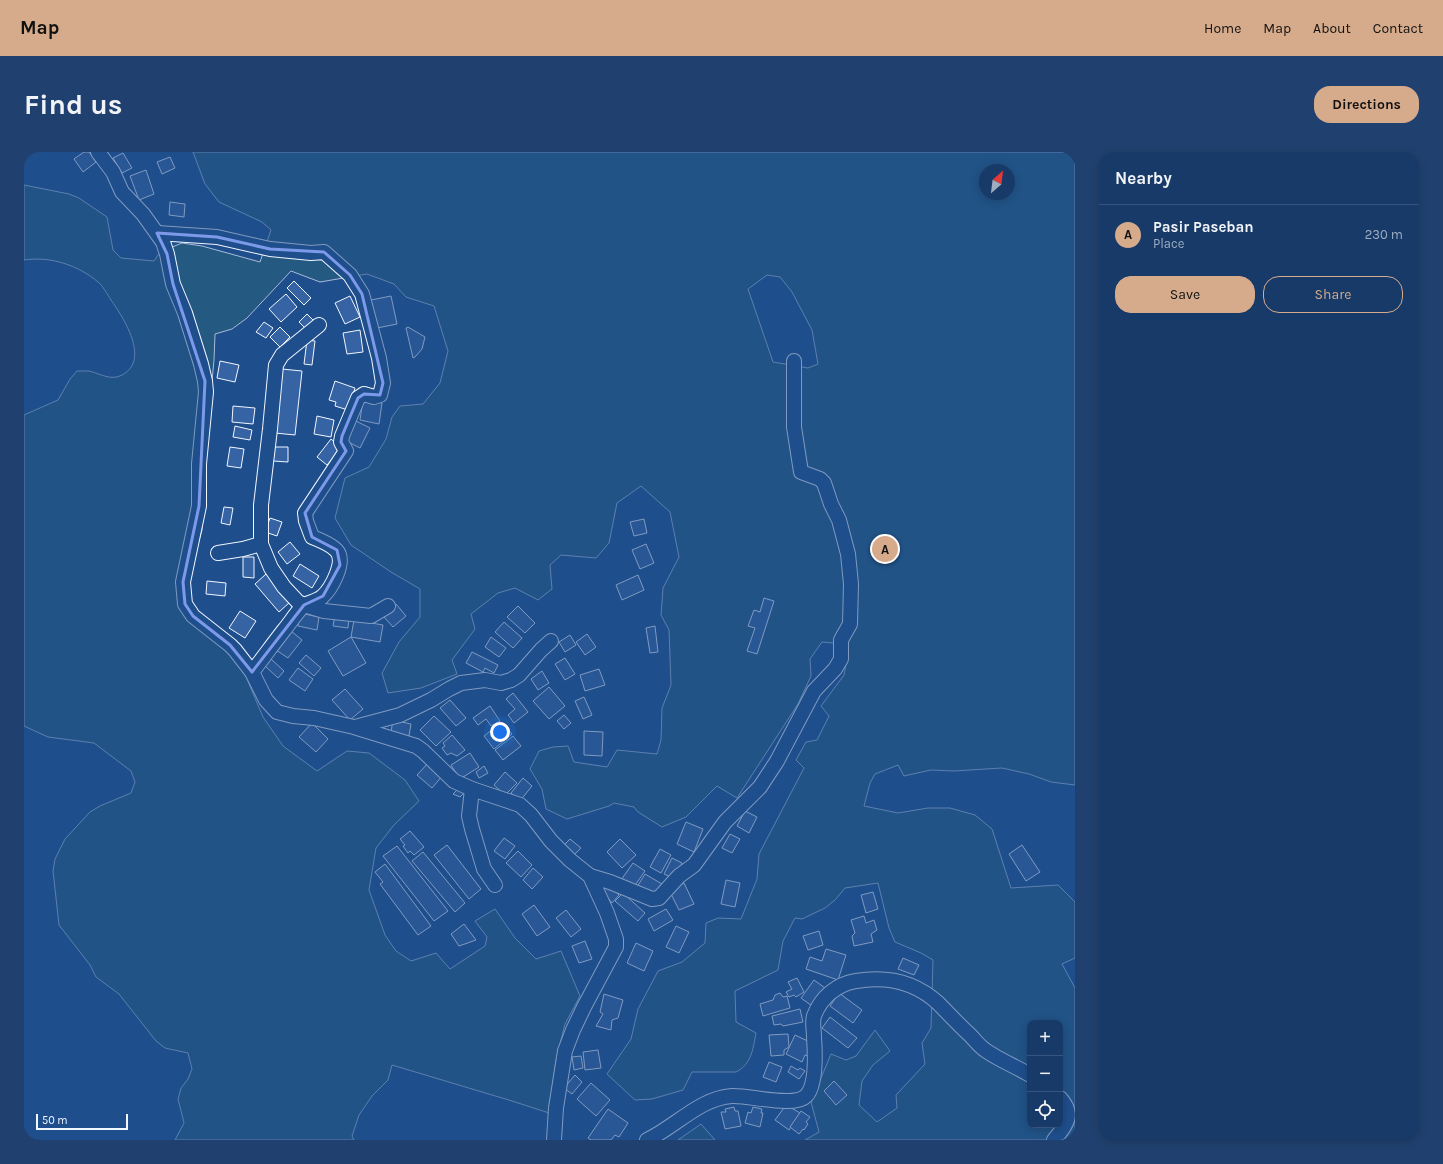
<!DOCTYPE html>
<meta charset="utf-8">
<style>
body{margin:0;font-family:Karla,sans-serif;background:#20416f;color:#f1f3f6}
.controls{position:absolute;right:12px;bottom:12px;display:grid;overflow:hidden;border-radius:8px;box-shadow:0 2px 10px #0003}
.controls button{width:36px;height:36px;display:grid;place-items:center;padding:0;border:0;border-bottom:1px solid #36547d;background:#173a69;color:#f1f3f6;font:20px sans-serif}
.compass{position:absolute;left:955px;top:12px;width:36px;height:36px;border-radius:50%;background:#173a69;box-shadow:0 2px 10px #0003;rotate:28deg}
.scale{position:absolute;left:12px;bottom:10px;width:92px;box-sizing:border-box;padding-left:4px;border:2px solid #f2f6ff;border-top:0;font-size:11px;line-height:14px;white-space:nowrap;color:#f2f6ff;-webkit-text-stroke:3px #1f4e8c;paint-order:stroke}
.you{position:absolute;left:476px;top:580px;width:14px;height:14px;margin:-10px;border:3px solid #fff;border-radius:50%;background:#1a73e8;box-shadow:0 0 0 6px #1a73e833}
.badge{display:grid;place-items:center;width:26px;height:26px;border-radius:50%;background:#d6ab8b;color:#111;font-size:13px;font-weight:700}
.pin{position:absolute;translate:-50% -50%;border:2px solid #fff;box-shadow:0 1px 4px #0006}
.list{margin:0;padding:0;list-style:none}
h2{display:flex;justify-content:space-between;align-items:center;height:52px;margin:0;padding:0 16px;font-size:17px}
h2 small{font-size:13px;font-weight:400;color:#9eadc0}
.list li{display:grid;grid-template-columns:26px 1fr auto;gap:12px;align-items:center;box-sizing:border-box;height:60px;padding:0 16px;border-top:1px solid #36547d}
.list b{display:block;font-size:15px;white-space:nowrap}
.list p{margin:0;font-size:13px;white-space:nowrap;color:#9eadc0}
.list em{font-size:13px;font-style:normal;color:#9eadc0}
.actions{display:flex;gap:8px;padding:12px 16px}
.actions a{flex:1;padding:9px 0;border:1px solid #d6ab8b;border-radius:16px;text-align:center;font-size:14px;color:#d6ab8b}
.actions .main{background:#d6ab8b;color:#111}
.icon{flex:none;width:22px;height:22px;fill:none;stroke:currentColor;stroke-width:2;stroke-linecap:round;stroke-linejoin:round}
.map{position:relative;flex:none;width:1051px;height:988px;overflow:hidden;border-radius:16px}
header{display:flex;align-items:center;gap:24px;box-sizing:border-box;height:56px;padding:0 20px;background:#d6ab8b;color:#111}
header strong{font-size:19px}
nav{display:flex;gap:22px;margin-inline-start:auto;font-size:14px}
.intro{display:flex;align-items:center;justify-content:space-between;box-sizing:border-box;height:96px;padding:0 24px}
h1{margin:0;font-size:28px}
.button{padding:10px 18px;border-radius:16px;background:#d6ab8b;color:#111;font-size:14px;font-weight:700}
main{display:flex;gap:24px;padding:0 24px}
aside{flex:1;background:#173a69;border-radius:16px;box-shadow:0 2px 10px #0003}
.map>svg:first-child{display:block}
.green{fill:#245a82;stroke:#a8bbd7;fill-rule:evenodd}
.building{fill:#3563a3;stroke:#f2f6ff}
.lines{fill:none;stroke-linecap:round;stroke-linejoin:round}
.minor-casing{stroke:#f2f6ff;stroke-width:16}
.minor{stroke:#1f4e8c;stroke-width:14}
.marked{fill:none;stroke:#7d9aea;stroke-width:3;stroke-linejoin:round}
</style>
<header>
<strong>Map</strong>
<nav><a>Home</a><a>Map</a><a>About</a><a>Contact</a></nav>
</header>
<div class="intro"><h1>Find us</h1><a class="button">Directions</a></div>
<main>
<div class="map">
<svg width="1051" height="988" viewBox="0 0 1051 988">
<rect width="100%" height="100%" fill="#1f4e8c"/>
<g class="green">
<path d="M169 0H1051V633L1027 630 1005 622 978 616 930 619 907 618 880 624 874 613 851 622 846 631 840 654 874 661 904 656H926L951 663 968 677 987 736 1034 733 1051 750V806L1038 812 1051 836V988H781L795 980 787 950 807 902 822 908 832 904 851 878 866 899 849 913 838 929 835 953 853 970 873 956 872 943 901 912 898 891 907 876 909 808 897 801 871 790 865 776 854 731 821 736 811 748 801 756 778 767 771 766 759 789 754 818 711 839 712 870 732 881C729 896 728 912 712 920H668L659 938 628 947 611 948 583 922 607 887 614 857 634 819 658 810 681 791 682 771 694 766 717 767 733 727 735 702 780 616 772 608 782 590 793 588 805 564 797 554 820 523 824 502 809 491 798 490 786 507 787 524 774 552 713 646 693 634 662 665 638 675 614 660 610 655 590 651 585 654 543 667 522 657 518 637 506 617 515 599 529 595 544 594 550 610 583 615 593 598 633 602 637 588 638 556 647 533 645 478 637 463 639 436 655 405 646 360 617 334 593 351 585 391 572 406 537 403 526 413 528 437 514 448 491 436 474 441 447 462 451 477 428 508 433 522 397 536 364 541 358 521 375 490 396 465V437L367 420 327 393 311 366 321 326 345 315 362 287 368 265 376 254 399 252 416 231 424 199 410 154 382 145 370 132 343 122 296 130 267 119 223 166 208 177 191 182 190 208 184 271 178 378 168 414 155 444 217 513 239 565 259 594 293 619 323 599 345 601 381 628 395 649 370 673 352 696 345 738 361 783 372 799 387 809 412 801 426 817 461 794 463 785 451 769 471 757 491 786 512 807 537 799 556 844 541 872 532 908 525 961 488 949 368 913 364 928 348 944 335 963 328 984 330 988H151L160 971 154 947 157 936 164 927 168 917 164 901 141 896 132 889 95 842 72 825 66 813 35 773 29 719 31 707 41 687 66 660 76 654 107 641 111 630 107 619 70 591 24 585 0 574V263L34 248 46 227 53 219C57 219 62 219 65 219 77 222 87 229 98 223 127 208 99 165 87 148 83 142 79 134 74 130 54 113 26 104 0 108V33L45 42 55 46 83 65 89 98 97 106 130 109 136 100 158 91 178 94 236 110 247 78 238 70 195 50 181 32ZM961 18H985V42H961ZM743 123 756 125 768 140 788 178 794 212 784 216 749 210 724 137ZM1006 871H1036V973H1006Z"/>
<path d="M677 972 691 988H654Z"/>
</g>
<g class="building">
<path d="M60 0H65L72 10 59 20 50 7Z"/>
<path d="M99 1 108 16 98 21 89 6Z"/>
<path d="M146 5 151 16 138 22 133 10Z"/>
<path d="M122 18 130 42 115 48 106 24Z"/>
<path d="M146 50 161 52 160 65 145 63Z"/>
<path d="M270 129 287 146 280 153 263 136Z"/>
<path d="M262 142 273 155 257 170 245 157Z"/>
<path d="M326 144 336 165 321 172 311 151Z"/>
<path d="M367 144 373 172 353 176 347 148Z"/>
<path d="M283 162 292 171 284 179 275 170Z"/>
<path d="M240 170 249 176 242 186 232 180Z"/>
<path d="M256 175 266 185 256 195 246 185Z"/>
<path d="M384 175 401 185 398 197 391 205 389 206 382 176Z"/>
<path d="M336 178 339 200 323 202 319 181Z"/>
<path d="M283 188 291 189 288 213 280 212Z"/>
<path d="M196 209 215 213 211 230 193 226Z"/>
<path d="M258 217 278 219 271 283 251 281Z"/>
<path d="M311 229 331 236 324 258 311 254 312 250 305 248Z"/>
<path d="M339 248 358 251 355 272 336 268Z"/>
<path d="M209 254 231 256 229 272 208 270Z"/>
<path d="M293 264 310 268 307 285 290 282Z"/>
<path d="M332 269 346 276 336 296 322 289Z"/>
<path d="M211 274 228 278 226 288 209 285Z"/>
<path d="M307 287 318 296 303 313 293 305Z"/>
<path d="M206 295 220 297 217 316 203 314Z"/>
<path d="M250 295H264V310L249 309Z"/>
<path d="M200 355 209 356 206 373 197 371Z"/>
<path d="M246 366 258 370 253 384 241 380Z"/>
<path d="M620 367 623 381 610 384 606 370Z"/>
<path d="M266 390 276 402 263 412 254 400Z"/>
<path d="M622 392 630 411 616 417 608 398Z"/>
<path d="M219 405H230V426L219 425Z"/>
<path d="M276 412 295 424 288 436 269 424Z"/>
<path d="M242 422 266 450 255 460 231 432Z"/>
<path d="M614 423 620 438 598 448 592 433Z"/>
<path d="M183 429 202 431 201 444 182 442Z"/>
<path d="M740 446 750 449 733 502 723 499 731 476 724 474 730 458 736 460Z"/>
<path d="M372 452 382 464 369 475 359 464Z"/>
<path d="M494 454 511 471 501 481 483 465Z"/>
<path d="M216 459 232 469 221 486 205 476Z"/>
<path d="M276 461 295 465 293 478 274 474Z"/>
<path d="M311 463 325 465 324 476 309 474Z"/>
<path d="M330 468 359 473 356 490 327 485Z"/>
<path d="M480 470 498 486 489 496 471 480Z"/>
<path d="M631 474 634 500 626 501 622 476Z"/>
<path d="M267 479 278 488 264 506 252 498Z"/>
<path d="M563 482 572 495 561 503 552 490Z"/>
<path d="M546 483 552 493 541 500 535 490Z"/>
<path d="M327 485 342 511 319 524 304 499Z"/>
<path d="M467 485 482 496 475 505 461 495Z"/>
<path d="M448 500 474 513 470 521 461 516 459 520 442 511Z"/>
<path d="M282 503 297 516 290 524 275 511Z"/>
<path d="M541 506 551 522 541 528 531 512Z"/>
<path d="M247 507 260 519 254 526 240 513Z"/>
<path d="M274 516 289 527 281 539 265 528Z"/>
<path d="M575 517 581 533 561 539 556 523Z"/>
<path d="M518 519 525 531 514 538 507 527Z"/>
<path d="M525 535 541 554 525 567 509 549Z"/>
<path d="M321 537 339 557 326 568 308 548Z"/>
<path d="M489 541 504 560 490 571 484 563 491 557 482 547Z"/>
<path d="M560 545 568 563 559 567 551 549Z"/>
<path d="M426 548 442 566 432 574 416 556Z"/>
<path d="M466 554 476 569 467 574 462 567 454 573 449 566Z"/>
<path d="M540 563 547 571 540 577 533 569Z"/>
<path d="M410 564 427 580 412 594 396 578Z"/>
<path d="M369 568 387 572 385 584 367 580Z"/>
<path d="M478 570 488 582 470 597 460 584Z"/>
<path d="M288 571 304 587 292 600 275 585Z"/>
<path d="M560 579 579 580 578 604 560 603Z"/>
<path d="M428 583 441 598 433 604 427 601 423 603 418 596 421 594 419 591Z"/>
<path d="M489 584 497 594 479 608 471 598Z"/>
<path d="M446 601 455 615 436 627 427 613Z"/>
<path d="M405 610 420 622 408 636 393 623Z"/>
<path d="M460 614 464 621 455 626 452 620Z"/>
<path d="M481 620 493 631 481 643 470 633Z"/>
<path d="M499 626 508 634 496 649 487 641Z"/>
<path d="M436 635 441 640 436 645 429 642Z"/>
<path d="M721 659 733 665 725 681 713 674Z"/>
<path d="M662 670 679 677 670 700 653 692Z"/>
<path d="M386 679 400 695 390 703 386 699 384 701 379 694 381 693 376 687Z"/>
<path d="M706 682 716 687 708 701 698 696Z"/>
<path d="M480 686 491 694 481 707 470 699Z"/>
<path d="M546 687 557 696 550 703 539 694Z"/>
<path d="M596 687 612 703 598 716 583 700Z"/>
<path d="M423 693 457 737 445 747 410 703Z"/>
<path d="M998 693 1016 720 1002 729 985 702Z"/>
<path d="M373 694 424 759 410 769 359 704Z"/>
<path d="M636 697 647 703 637 721 626 715Z"/>
<path d="M494 699 508 713 497 725 482 711Z"/>
<path d="M399 700 441 751 431 760 388 709Z"/>
<path d="M648 706 658 711 651 727 640 722Z"/>
<path d="M609 711 621 719 609 736 597 728Z"/>
<path d="M361 712 407 774 394 783 356 732 359 730 351 720Z"/>
<path d="M509 716 519 725 508 737 499 728Z"/>
<path d="M621 722 638 732 631 745 613 735Z"/>
<path d="M702 728 716 731 711 755 697 752Z"/>
<path d="M582 731 595 743 588 751 576 736Z"/>
<path d="M660 731 670 752 655 758 645 738Z"/>
<path d="M849 740 854 757 842 761 837 743Z"/>
<path d="M599 741 621 761 614 769 591 749Z"/>
<path d="M510 753 526 775 513 784 498 762Z"/>
<path d="M642 757 649 768 630 779 624 767Z"/>
<path d="M542 758 557 777 547 785 532 766Z"/>
<path d="M840 764 842 771 850 768 853 778 847 782 849 790 830 794 828 784 831 781 827 768Z"/>
<path d="M440 772 452 788 435 794 427 782Z"/>
<path d="M652 774 665 780 655 801 642 795Z"/>
<path d="M795 779 799 793 784 798 779 784Z"/>
<path d="M561 789 568 807 555 811 548 794Z"/>
<path d="M612 791 629 799 620 819 603 811Z"/>
<path d="M802 797 822 803 814 828 782 817 786 805 798 809Z"/>
<path d="M879 806 895 813 890 823 874 817Z"/>
<path d="M773 826 780 840 772 845 770 843 765 845 762 840 768 837 764 830Z"/>
<path d="M790 828 801 836 788 854 777 846Z"/>
<path d="M756 841 759 845 763 844 766 856 739 864 736 852 749 848 751 843Z"/>
<path d="M815 841 838 858 829 871 806 854Z"/>
<path d="M580 842 599 848 594 866 588 868 587 878 572 874 579 862 576 860Z"/>
<path d="M776 857 779 870 759 874 757 872 750 873 748 864Z"/>
<path d="M806 865 833 886 824 896 798 876Z"/>
<path d="M764 882 765 895 760 898V903L747 904 745 883Z"/>
<path d="M771 883 790 892 784 904 781 903 778 910 762 902Z"/>
<path d="M574 898 577 916 561 918 559 900Z"/>
<path d="M557 904 559 916 550 918 548 905Z"/>
<path d="M745 910 758 915 752 930 739 925Z"/>
<path d="M767 914 774 918 776 916 781 919 775 927 764 920Z"/>
<path d="M551 923 558 930 548 942 540 936Z"/>
<path d="M810 929 823 943 812 953 800 939Z"/>
<path d="M567 931 586 948 572 964 553 947Z"/>
<path d="M762 953 776 961 765 978 751 968Z"/>
<path d="M710 955 711 959H714L717 974 701 977 697 960H702L701 957Z"/>
<path d="M729 955 738 957 737 961H739L736 975 721 971 724 960 727 961Z"/>
<path d="M584 957 604 971 595 985 591 983 587 988H567L564 986Z"/>
<path d="M777 959 786 965 782 970 784 972 780 978 779 977 775 982 766 975Z"/>
</g>
<g class="lines">
<g class="minor-casing">
<g id="minor">
<path d="M74 0 89 20 98 40 119 62 139 90 143 102 149 132 161 161 177 212 181 229 182 240 175 312V354L159 430 161 452 169 464 206 493 211 498 228 520 242 548 253 560 269 564 290 566 330 575 392 594 399 599 430 629 448 637 496 653 507 663 527 689 546 708 566 724 583 761 592 787V795L560 855 549 878 541 899 532 956 530 988"/>
<path d="M133 81 193 85 246 97 287 101 300 100 326 123 338 142 355 206 359 231 356 243 350 245 340 242 334 246 318 284 317 290 322 299 281 361 282 369 288 385C296 388 306 392 312 398 323 409 307 437 298 445 292 450 284 450 279 454 272 461 266 471 260 478 249 492 239 506 228 520"/>
<path d="M237 392V353L246 277 252 213 258 203 295 173"/>
<path d="M194 401 219 397 237 392 247 416 260 435 274 450 280 453 300 459 347 464 364 454"/>
<path d="M331 575 376 563 407 548 425 537 437 531 461 528 477 531 487 528 495 523 517 498 527 489"/>
<path d="M448 637 445 664 448 677 460 717 471 733"/>
<path d="M566 724 586 730 628 747 635 746 655 724 670 713 701 670 736 635 753 609 790 539 811 517 817 507V488L826 472 827 432 824 402 815 368 807 352 800 331 796 327 777 320 770 275V209"/>
<path d="M623 988C651 975 676 946 708 944 725 943 770 956 782 944 793 933 791 899 790 885 790 877 788 871 790 864 797 845 813 832 832 829 862 824 891 830 914 851 925 862 935 873 946 883 951 888 955 894 961 898 975 908 991 914 1006 923"/>
<path d="M1030 988C1042 974 1051 962 1036 946"/>
</g>
</g>
<use href="#minor" class="minor"/>
</g>
<path d="M0 0H1051V988H0ZM133 81 193 85 246 97 300 100 326 123 338 142 359 231 356 243 340 242 334 246 318 284 317 290 322 299 281 361 288 385 313 398 316 413 299 444 280 453 228 520 206 493 169 464 161 452 159 430 175 354 181 229 149 132 143 102Z" fill="#1f4e8c" fill-opacity=".55" fill-rule="evenodd"/>
<path class="marked" d="M133 81 193 85 246 97 300 100 326 123 338 142 359 231 356 243 340 242 334 246 318 284 317 290 322 299 281 361 288 385 313 398 316 413 299 444 280 453 228 520 206 493 169 464 161 452 159 430 175 354 181 229 149 132 143 102Z"/>
</svg>
<div class="controls">
<button>+</button>
<button>−</button>
<button><svg class="icon" aria-label="locate" viewBox="0 0 24 24"><circle cx="12" cy="12" r="6"/><path d="M12 2v4M12 18v4M2 12h4M18 12h4"/></svg></button>
</div>
<svg class="compass" viewBox="-18 -18 36 36"><path d="M0-13l5 13h-10z" fill="#e53935"/><path d="M0 13l5-13h-10z" fill="#9eadc0"/></svg>
<div class="scale">50 m</div>
<div class="you"></div>
<div class="pin badge" style="left:861px;top:397px">A</div>
</div>
<aside>
<h2>Nearby<small></small></h2>
<ul class="list">
<li><span class="badge">A</span><div><b>Pasir Paseban</b><p>Place</p></div><em>230 m</em></li>
</ul>
<div class="actions"><a class="main">Save</a><a>Share</a></div>
</aside>
</main>
